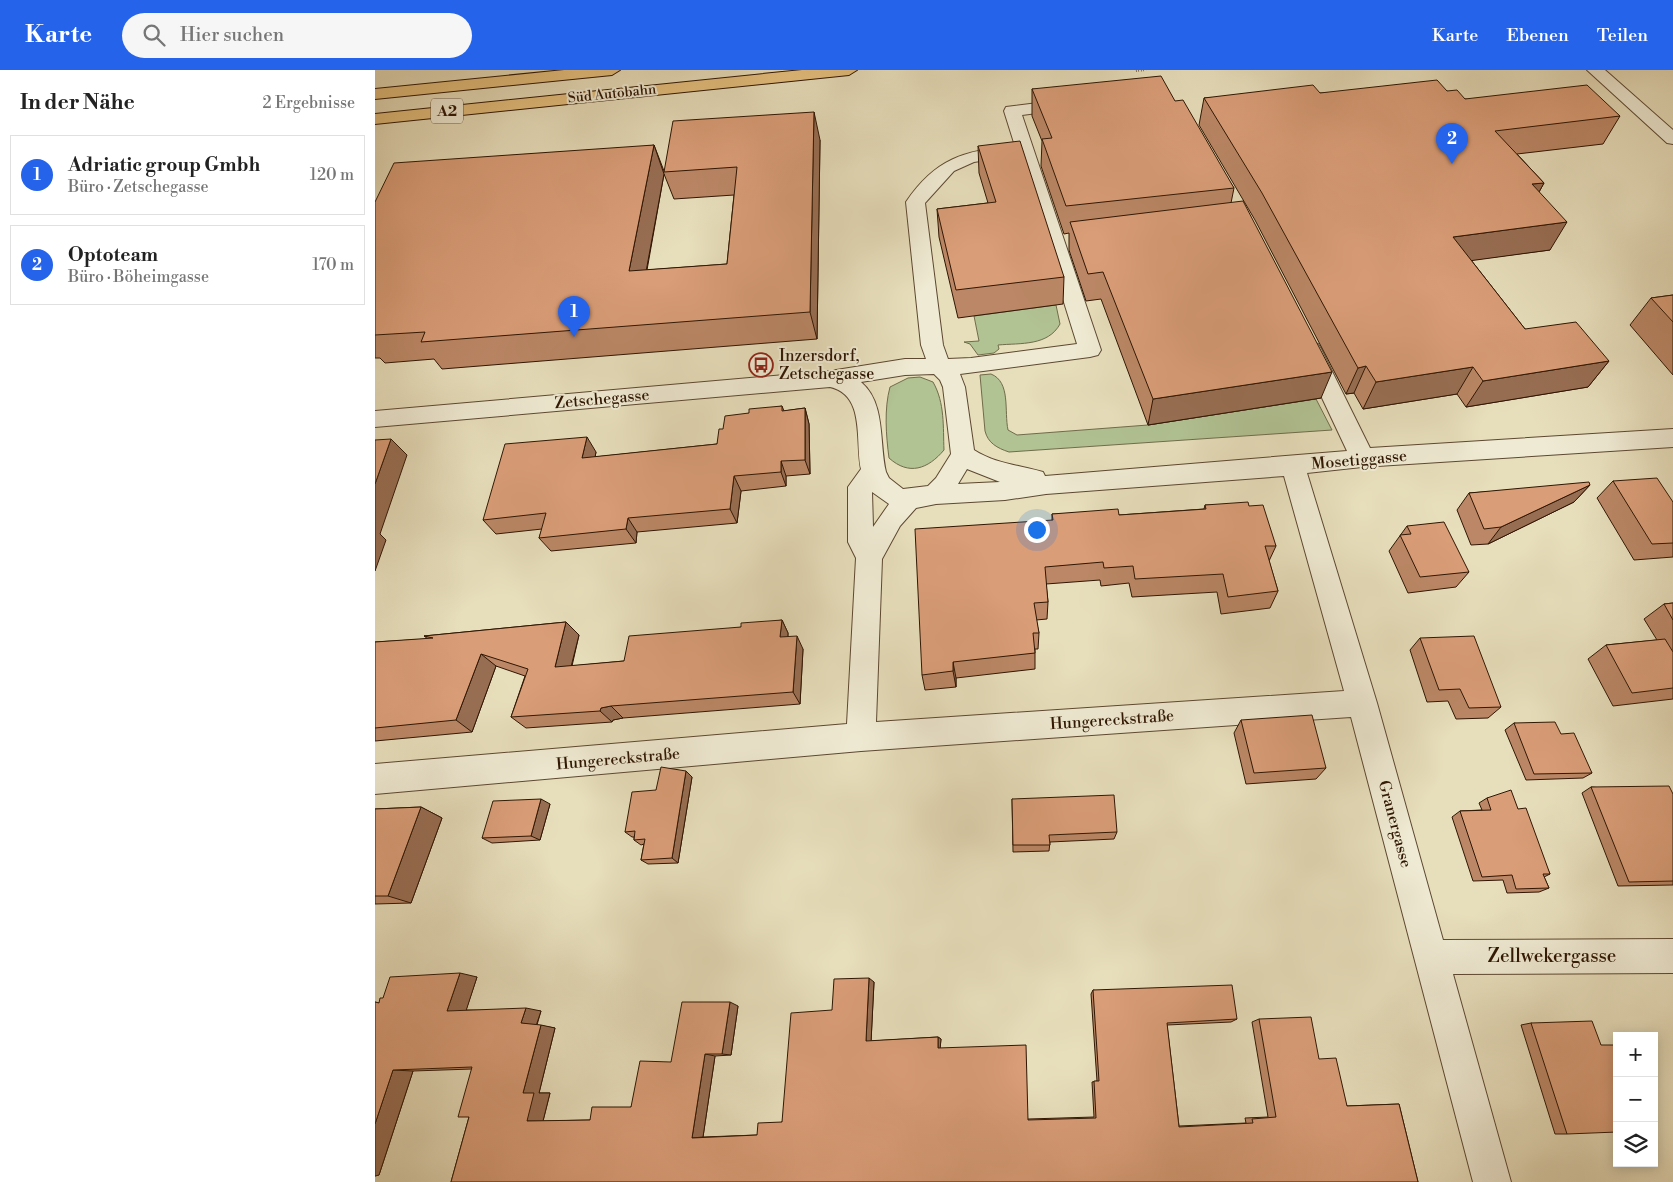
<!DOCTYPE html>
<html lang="de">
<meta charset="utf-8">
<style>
body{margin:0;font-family:"Libre Bodoni",serif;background:#f6f6f6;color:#222}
.controls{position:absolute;right:15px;bottom:15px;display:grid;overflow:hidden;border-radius:0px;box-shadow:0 2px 12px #0003}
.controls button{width:45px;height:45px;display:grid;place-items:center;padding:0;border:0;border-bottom:1px solid #e0e0e0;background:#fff;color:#222;font:25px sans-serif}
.you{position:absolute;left:661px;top:459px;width:18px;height:18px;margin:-12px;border:4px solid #fff;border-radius:50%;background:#1a73e8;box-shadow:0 0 0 8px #1a73e833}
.badge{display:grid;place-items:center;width:32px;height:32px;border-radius:50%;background:#2563eb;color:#fff;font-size:16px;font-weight:700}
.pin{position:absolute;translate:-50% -41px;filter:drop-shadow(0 1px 2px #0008)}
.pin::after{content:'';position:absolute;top:26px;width:18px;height:15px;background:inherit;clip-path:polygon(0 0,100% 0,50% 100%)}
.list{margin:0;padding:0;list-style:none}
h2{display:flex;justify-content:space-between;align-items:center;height:65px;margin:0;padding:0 20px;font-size:21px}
h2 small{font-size:16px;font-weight:400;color:#767676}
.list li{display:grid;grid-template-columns:32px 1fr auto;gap:15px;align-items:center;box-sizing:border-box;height:80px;margin:0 10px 10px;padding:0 10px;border:1px solid #e0e0e0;border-radius:0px}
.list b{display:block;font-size:19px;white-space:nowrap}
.list p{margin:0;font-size:16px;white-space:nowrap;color:#767676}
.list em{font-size:16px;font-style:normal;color:#767676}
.icon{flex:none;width:28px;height:28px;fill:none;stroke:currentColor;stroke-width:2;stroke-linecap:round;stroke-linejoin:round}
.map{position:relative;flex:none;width:1298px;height:1112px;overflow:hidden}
header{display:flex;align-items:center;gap:30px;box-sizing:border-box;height:70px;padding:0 25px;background:#2563eb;color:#fff}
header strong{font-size:24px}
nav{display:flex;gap:28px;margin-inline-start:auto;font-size:18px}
.search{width:350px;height:45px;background:#f6f6f6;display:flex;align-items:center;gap:12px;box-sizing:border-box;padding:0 18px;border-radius:28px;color:#767676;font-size:19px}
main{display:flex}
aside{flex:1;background:#fff}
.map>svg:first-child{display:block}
.green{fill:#b1c293;stroke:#706c4b}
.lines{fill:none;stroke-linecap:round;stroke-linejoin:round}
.minor-casing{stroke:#5d4831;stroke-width:2}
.highway-casing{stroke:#2f1603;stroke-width:2}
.path{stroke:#2f1603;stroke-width:2;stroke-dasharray:0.5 2;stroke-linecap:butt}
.minor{fill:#efead3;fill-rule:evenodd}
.highway{fill:#e4bf7e;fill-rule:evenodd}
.wall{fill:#bb8766;stroke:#2f1603;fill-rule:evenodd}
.shaded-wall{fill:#986e53;stroke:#2f1603}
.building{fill:#d99d77;stroke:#2f1603}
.labels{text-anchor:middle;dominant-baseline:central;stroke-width:4;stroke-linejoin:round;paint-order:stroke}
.far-street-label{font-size:14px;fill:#2f1603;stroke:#efead3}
.shield{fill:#efead3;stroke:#695641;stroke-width:1}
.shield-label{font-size:15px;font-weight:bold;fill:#2f1603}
.poi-label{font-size:16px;fill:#2f1603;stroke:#efead3;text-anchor:start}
.street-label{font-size:16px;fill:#2f1603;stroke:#efead3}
.near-street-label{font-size:19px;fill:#2f1603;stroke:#efead3}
</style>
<header>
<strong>Karte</strong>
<div class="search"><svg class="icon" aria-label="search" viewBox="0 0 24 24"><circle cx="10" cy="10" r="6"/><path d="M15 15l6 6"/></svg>Hier suchen</div>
<nav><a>Karte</a><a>Ebenen</a><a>Teilen</a></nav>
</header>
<main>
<aside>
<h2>In der Nähe<small>2 Ergebnisse</small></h2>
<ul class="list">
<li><span class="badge">1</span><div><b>Adriatic group Gmbh</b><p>Büro · Zetschegasse</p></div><em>120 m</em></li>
<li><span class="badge">2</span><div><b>Optoteam</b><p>Büro · Böheimgasse</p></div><em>170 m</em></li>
</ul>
</aside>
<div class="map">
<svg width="1298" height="1112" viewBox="0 0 1298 1112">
<rect width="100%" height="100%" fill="#e7debb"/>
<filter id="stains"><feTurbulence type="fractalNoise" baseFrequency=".004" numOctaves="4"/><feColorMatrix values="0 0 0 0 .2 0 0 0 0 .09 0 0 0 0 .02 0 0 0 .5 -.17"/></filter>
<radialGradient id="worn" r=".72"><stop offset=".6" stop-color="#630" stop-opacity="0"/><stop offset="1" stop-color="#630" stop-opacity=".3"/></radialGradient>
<g class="green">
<path d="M681 235 685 254C673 276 646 273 623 275L624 279 619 283 603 285 595 274 589 272 604 271 599 246Z"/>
<path d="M616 304C636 312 629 341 633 360L642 365 773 355 941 329 957 360 634 382C622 378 613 373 610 361L605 305Z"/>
<path d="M545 307 558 312C570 333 568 357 569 380 553 399 534 406 514 388 511 365 509 339 515 317L533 308Z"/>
</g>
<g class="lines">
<g class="minor-casing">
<g id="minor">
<path d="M1212 0H1230L1298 60V74L1292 73Z"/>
<path d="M695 29 701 30 703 34 701 38 647 45 726 280 723 285 715 287 585 304 590 317 599 380C621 394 644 395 668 402L670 406 972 381 924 279 927 274 935 272 943 274 946 279 995 378 1298 359V377L987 397 932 403 1002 633 1068 870 1298 869V903L1078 904 1136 1112H1098L976 647 486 681 0 724V694L472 654 481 488 473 472V417L486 399C480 372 491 325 455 317L0 357V341L455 301 530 289H551L546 275 531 132C560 89 589 80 640 76L629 41 631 37ZM643 85 702 274 596 288 573 289 568 275 550 133 579 101 599 92ZM559 304 565 310 568 317 576 384 561 408 553 416 528 419 514 408 511 402C504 373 511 333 486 312L530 305ZM592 399 625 412 583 414ZM909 406 969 621 501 652 507 489 525 456 541 438 561 434 630 430 671 424ZM497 422 514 434 498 457Z"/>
</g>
</g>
<g class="highway-casing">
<g id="highway">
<path d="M189 0H245L237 5 0 29V19Z"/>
<path d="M427 0H482L474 5 0 54V44Z"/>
</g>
</g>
<path class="path" d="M761 1 771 0"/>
<use href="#minor" class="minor"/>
<use href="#highway" class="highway"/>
</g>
<g class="wall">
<path d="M657 19 800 31 859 118 856 133 946 328 773 355 726 229 711 231 694 180V163L689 164 666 96 667 71 657 46Z"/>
<path d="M1072 21 1090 29 1245 46 1228 74 1142 84 1169 113 1164 122 1175 180 1096 190 1150 259 1234 291 1213 317 1091 337 1082 324 988 339 979 323 971 324 880 150 824 55 829 28 945 23Z"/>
<path d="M445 70 442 269 67 299 59 289 10 293 5 288H0V132L279 75 289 101ZM289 104 299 129 359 125 352 194 272 200Z"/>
<path d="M603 76 689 207 688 234 583 248 564 167 562 139 613 133 604 103Z"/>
<path d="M1298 225V305L1255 255 1276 228Z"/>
<path d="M407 336 409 341 430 338 434 354 435 404 411 406V416L366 421 362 453 262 462 261 473 176 481 164 468 167 459 121 464 108 450 221 382 220 387 342 374 348 359 374 343Z"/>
<path d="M1238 411 1298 432V487L1259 490 1222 428Z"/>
<path d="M1215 415 1199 432 1113 474 1096 475 1082 440 1094 423Z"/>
<path d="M830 435 874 436 901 476 894 491 903 521 895 538 846 544 842 522 757 527 754 513 726 516 725 510 671 514 673 532 672 549 661 550 664 563 663 579H660V599L581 608V617L550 620 547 605 677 450V444L744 445 829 439Z"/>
<path d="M1032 456 1094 502 1081 517 1033 523 1014 481Z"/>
<path d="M1298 533V629L1238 636 1213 589 1231 575 1282 570 1269 549 1289 534Z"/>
<path d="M407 550 413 563V567L428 579 425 634 248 648 238 650 237 652 151 658 136 647 150 606 121 596 97 662 0 671V572L53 569 49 566 191 552 204 565 197 596 249 591 366 557Z"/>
<path d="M1045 568 1126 637 1113 648 1081 649 1073 631 1052 632 1035 580Z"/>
<path d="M866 650 951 698 941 709 871 714 859 663Z"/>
<path d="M1139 653 1186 664 1217 703 1208 708 1151 710 1130 660Z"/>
<path d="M311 701 317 707 303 793 273 794 266 790 269 774 266 775 259 770V767H257L250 762 281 720Z"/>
<path d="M1216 717 1298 724V815L1243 816 1207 723Z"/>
<path d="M1112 728 1143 739 1175 804 1169 807 1174 818 1164 822 1132 823 1128 810 1098 811 1077 747 1085 741 1107 740 1104 733Z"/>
<path d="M637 729 742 762 739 769 675 772 674 781 638 782Z"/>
<path d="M175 734 165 770 117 773 107 768Z"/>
<path d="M46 737 67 748 36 833 0 834V739Z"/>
<path d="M102 907 91 940 166 941 162 955 180 958 164 1023H175L168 1051 215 1050 256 1037 296 992 363 936 356 985 340 986 328 1067 382 1065 407 1052 457 940 499 912 496 971 563 967 566 969 565 978 653 1049 719 1047 717 1012 722 1011 716 924 718 920 862 949 856 952 792 955 804 1056 871 1053 870 1048 893 1047 877 952 884 949 944 989 972 1036 1024 1034 1043 1112H76L94 1047 97 999 38 1001 4 1105 0 1106V932L4 933 8 928Z"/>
<path d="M1156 953 1226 975 1192 1064H1180L1146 955Z"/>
</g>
<g class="shaded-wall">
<path d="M439 42 445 70 442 269 435 242Z"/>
<path d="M279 75 289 104 266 229 254 201Z"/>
<path d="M1169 113 1154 140 1157 114Z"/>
<path d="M1192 152 1175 180 1064 195 1078 167Z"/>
<path d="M1234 291 1213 317 1091 337 1108 311Z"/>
<path d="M991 296 979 323 971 324 983 298Z"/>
<path d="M1098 297 1082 324 988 339 1001 312Z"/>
<path d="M957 302 946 328 773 355 778 329Z"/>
<path d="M430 338 434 354 435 404 430 390Z"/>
<path d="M212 367 221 382 217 403 207 388Z"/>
<path d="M16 369 32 385 5 464 11 470 0 501V414Z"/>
<path d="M406 391 411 406V416L406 402Z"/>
<path d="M359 406 366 421 362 453 355 439Z"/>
<path d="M1215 415 1199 432 1113 474 1126 457Z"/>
<path d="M253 448 262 462 261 473 251 459Z"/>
<path d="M407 550 413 563 412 580 405 567Z"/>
<path d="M191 552 204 565 193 609 180 597Z"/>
<path d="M422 566 428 579 425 634 418 622Z"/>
<path d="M106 584 121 596 97 662 81 650Z"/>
<path d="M578 592 581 608V617L578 601Z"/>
<path d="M236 636 248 648 238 650 237 652 225 641 226 638Z"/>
<path d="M311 701 317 707 303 793 297 788Z"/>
<path d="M166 729 175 734 165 770 156 766Z"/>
<path d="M46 737 67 748 36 833 13 826Z"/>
<path d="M85 903 102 907 90 944 72 941Z"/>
<path d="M494 908 499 912 496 973 491 971Z"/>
<path d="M355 932 363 936 356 985 347 984Z"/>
<path d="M151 938 166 941 161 956 146 953Z"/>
<path d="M166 955 180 958 164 1023H175L168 1051H152L148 1023Z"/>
<path d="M563 967 566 969 565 980 563 978Z"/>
<path d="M330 984 340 986 328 1067 317 1068Z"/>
<path d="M18 1000 38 1001 4 1105 0 1106V1054Z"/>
</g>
<g class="building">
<path d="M786 6 800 31 808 30 859 118 691 136 667 69 677 68 657 19Z"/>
<path d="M1062 10 1072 21 1082 20 1090 29 1212 15 1245 46 1120 61 1169 113 1157 114 1192 152 1078 167 1150 259 1201 252 1234 291 1108 311 1098 297 1001 312 991 296 983 298 887 123 829 28 938 15 945 23Z"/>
<path d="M439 42 435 242 46 272 50 262 0 265V132L19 93 279 75 254 201 352 194 362 97 289 102 298 51Z"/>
<path d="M645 71 689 207 581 220 562 139 621 132 603 76Z"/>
<path d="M868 131 957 302 778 329 728 202 713 204 695 152Z"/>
<path d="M1298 225V252L1276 228Z"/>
<path d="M407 336V341L430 338V390L406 391V402L359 406 355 439 253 448 251 459 164 468 171 443 108 450 130 374 212 367 207 388 342 374 344 359H348L350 346 374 343V339Z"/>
<path d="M16 369 0 414V370Z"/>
<path d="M1282 408 1298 432V473L1277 474 1238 411Z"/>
<path d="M1214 412 1215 415 1126 457 1109 459 1094 423Z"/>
<path d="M873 432 874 436 888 435 901 476H890L903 521 853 527 848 504 760 509 758 496 729 498 728 492 670 497 673 532 659 533 664 563H658L660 583 578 592V601L547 605 540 459 678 450 677 444 743 439 744 445 831 439 830 435Z"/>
<path d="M1069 452 1094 502 1045 507 1025 465 1036 464 1032 456Z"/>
<path d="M1298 533V550L1289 534Z"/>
<path d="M407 550 405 567 422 566 418 622 236 636 226 638 225 641 136 647 153 599 106 584 81 650 0 658V572L58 568 49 566 191 552 180 597 249 591 254 566 366 557V553Z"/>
<path d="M1099 566 1126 637 1094 638 1085 619 1064 620 1045 568Z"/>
<path d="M1290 569 1298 582V618L1257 623 1231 575Z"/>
<path d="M937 645 951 698 879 703 866 650Z"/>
<path d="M1180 652 1186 664 1199 663 1217 703 1159 704 1139 653Z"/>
<path d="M286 697 311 701 297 788 266 790 270 769 259 770 260 761 250 762 257 722 281 720Z"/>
<path d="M1294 716 1298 724V811L1254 812 1216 717Z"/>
<path d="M1136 720 1143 739 1151 738 1175 804H1168L1174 818 1141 819 1137 805 1107 807 1085 741 1116 740 1112 728Z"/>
<path d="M739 725 742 762 674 765 675 775H638L637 729Z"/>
<path d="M166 729 156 766 107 768 118 731Z"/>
<path d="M46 737 13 826H0V739Z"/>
<path d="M85 903 72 941 151 938 146 953 166 955 148 1023H159L152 1051 215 1050 217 1037H256L265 991 296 992 307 932H355L347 984H330L317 1068 382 1065 383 1053 407 1052 416 943 457 940 459 909 494 908 491 971 563 967V978L651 975 653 1050 721 1048 719 1011H724L718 920 857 915 862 949 792 953 804 1057 878 1053 877 1049 901 1047 884 949 936 947 944 989 961 988 972 1036 1024 1034 1043 1112H76L94 1047H83L97 997 18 1000 0 1054V932L4 933 5 928H8L15 907Z"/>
<path d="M1217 951 1226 975H1242V1062L1192 1064 1156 953Z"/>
</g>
<defs>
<g id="bus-ring" transform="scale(1.25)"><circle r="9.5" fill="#efead3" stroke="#8f2418" stroke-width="1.5"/><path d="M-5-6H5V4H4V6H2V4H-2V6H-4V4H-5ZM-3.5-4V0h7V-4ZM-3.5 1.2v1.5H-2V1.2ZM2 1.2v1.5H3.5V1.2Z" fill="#8f2418"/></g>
</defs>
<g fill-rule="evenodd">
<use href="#bus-ring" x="386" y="295"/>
</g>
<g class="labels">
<g class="far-street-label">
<text transform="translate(237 24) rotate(-6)">Süd Autobahn</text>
</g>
<rect class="shield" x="56" y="28.5" width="32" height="25" rx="4"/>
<g class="shield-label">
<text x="72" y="41">A2</text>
</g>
<g class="poi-label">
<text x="404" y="286">Inzersdorf,<tspan x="404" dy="18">Zetschegasse</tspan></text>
</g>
<g class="street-label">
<text transform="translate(227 329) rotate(-5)">Zetschegasse</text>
<text transform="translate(984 390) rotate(-5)">Mosetiggasse</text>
<text transform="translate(737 650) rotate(-4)">Hungereckstraße</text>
<text transform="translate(243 689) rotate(-5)">Hungereckstraße</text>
<text transform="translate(1020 754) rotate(75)">Granergasse</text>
</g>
<g class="near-street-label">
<text x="1177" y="886">Zellwekergasse</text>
</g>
</g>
<rect width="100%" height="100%" filter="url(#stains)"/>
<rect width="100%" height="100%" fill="url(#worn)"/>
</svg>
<div class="controls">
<button>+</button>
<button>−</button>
<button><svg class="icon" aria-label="layers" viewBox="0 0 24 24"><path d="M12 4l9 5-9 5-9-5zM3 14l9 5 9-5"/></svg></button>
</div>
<div class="you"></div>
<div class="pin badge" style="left:199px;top:267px">1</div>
<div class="pin badge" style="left:1077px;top:94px">2</div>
</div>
</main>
